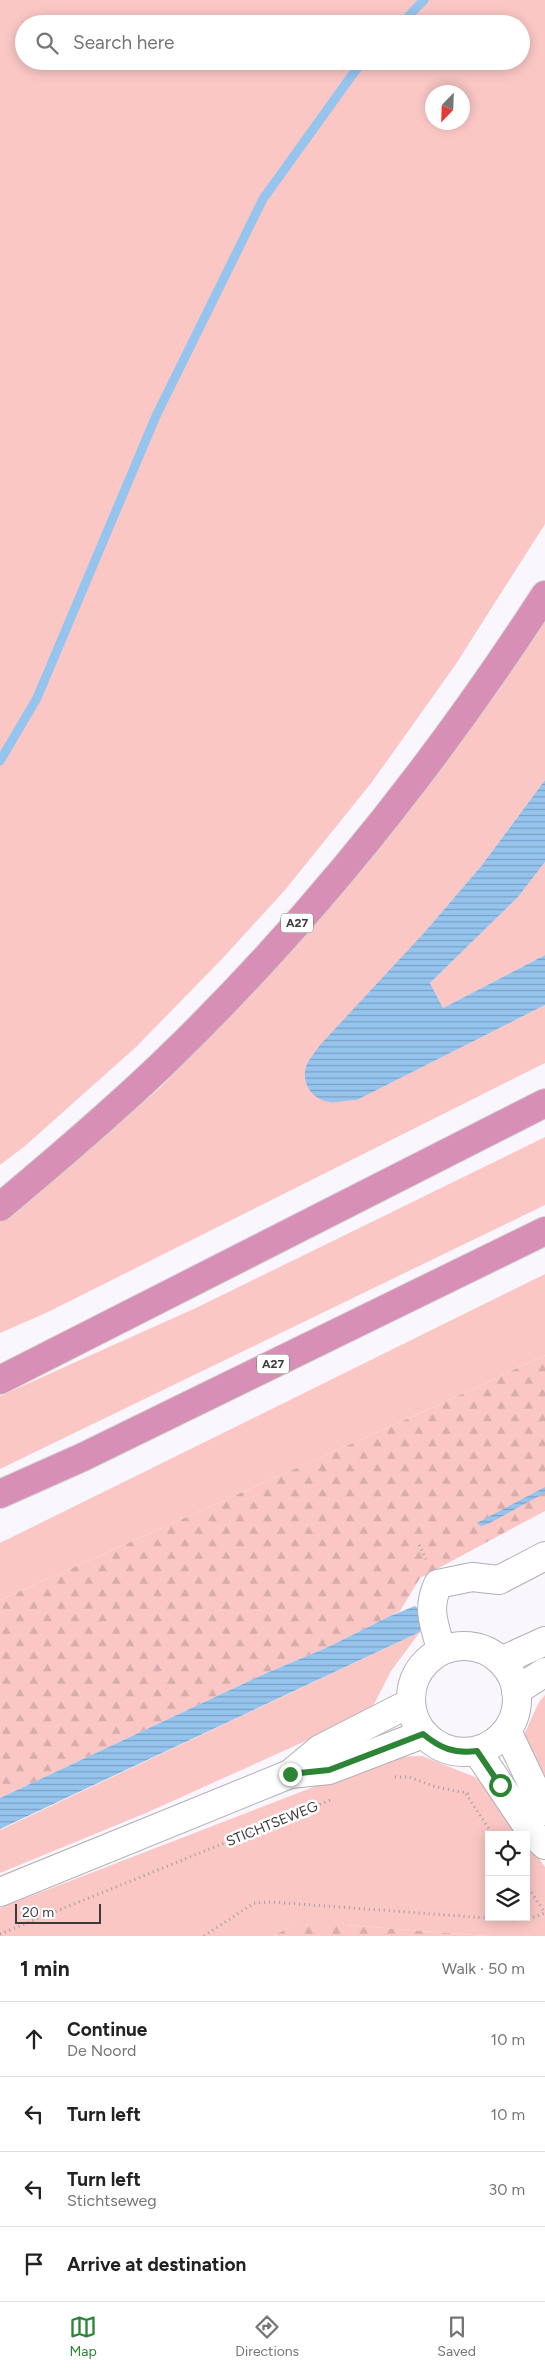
<!DOCTYPE html>
<meta charset="utf-8">
<style>
body{margin:0;font-family:Figtree,sans-serif;background:#f6f6f6;color:#222}
.controls{position:absolute;right:15px;bottom:15px;display:grid;overflow:hidden;border-radius:0px;box-shadow:0 2px 12px #0003}
.controls button{width:45px;height:45px;display:grid;place-items:center;padding:0;border:0;border-bottom:1px solid #e0e0e0;background:#fff;color:#222;font:25px sans-serif}
.compass{position:absolute;left:425px;top:85px;width:45px;height:45px;border-radius:50%;background:#fff;box-shadow:0 2px 12px #0003;rotate:203deg}
.scale{position:absolute;left:15px;bottom:12px;width:86px;box-sizing:border-box;padding-left:5px;border:2px solid #3c3a3d;border-top:0;font-size:14px;line-height:18px;white-space:nowrap;color:#3c3a3d;-webkit-text-stroke:4px #fff;paint-order:stroke}
.stop{position:absolute;width:15px;height:15px;margin:-11px;border:4px solid #2c8534;border-radius:50%;background:#fff}
.stop.end{background:#2c8534;border-color:#fff;box-shadow:0 1px 5px #0008}
.list{margin:0;padding:0;list-style:none}
h2{display:flex;justify-content:space-between;align-items:center;height:65px;margin:0;padding:0 20px;font-size:21px}
h2 small{font-size:16px;font-weight:400;color:#767676}
.list li{display:grid;grid-template-columns:32px 1fr auto;gap:15px;align-items:center;box-sizing:border-box;height:75px;padding:0 20px;border-top:1px solid #e0e0e0}
.list b{display:block;font-size:19px;white-space:nowrap}
.list p{margin:0;font-size:16px;white-space:nowrap;color:#767676}
.list em{font-size:16px;font-style:normal;color:#767676}
.icon{flex:none;width:28px;height:28px;fill:none;stroke:currentColor;stroke-width:2;stroke-linecap:round;stroke-linejoin:round}
.map{position:relative;flex:none;width:545px;height:1936px;overflow:hidden}
.search{position:absolute;background:#fff;box-shadow:0 2px 12px #0003;left:15px;right:15px;top:15px;height:55px;display:flex;align-items:center;gap:12px;box-sizing:border-box;padding:0 18px;border-radius:28px;color:#767676;font-size:19px}
.sheet{height:365px;background:#fff}
nav{display:flex;justify-content:space-around;align-items:center;box-sizing:border-box;height:70px;border-top:1px solid #e0e0e0;background:#fff;font-size:14px;color:#767676}
nav a{display:grid;justify-items:center;gap:2px}
nav .on{color:#2c8534}
.map>svg:first-child{display:block}
.grass{fill:#fac7c5;fill-rule:evenodd}
.forest{fill:url(#forest-firs)}
.water{fill:url(#water-rules)}
.lines{fill:none;stroke-linecap:round;stroke-linejoin:round}
.stream{stroke:#95c4ee;stroke-width:9}
.minor-casing{stroke:#b3aeb6;stroke-width:30}
.highway-casing{stroke:#d4d4d4;stroke-width:30}
.path{stroke:#a19ea3;stroke-width:3;stroke-dasharray:1 4;stroke-linecap:butt}
.minor{stroke:#fff;stroke-width:28}
.highway{stroke:#d88fb6;stroke-width:28}
.route{stroke:#2c8534;stroke-width:6}
.labels{text-anchor:middle;dominant-baseline:central;stroke-width:5;stroke-linejoin:round;paint-order:stroke}
.shield{fill:#fff;stroke:#767577;stroke-width:1}
.shield-label{font-size:12px;font-weight:bold;fill:#3c3a3d}
.street-label{font-size:14px;fill:#3c3a3d;stroke:#fff}
</style>
<div class="map">
<svg width="545" height="1936" viewBox="0 0 545 1936">
<defs>
<pattern id="forest-firs" width="22" height="20" patternUnits="userSpaceOnUse" patternTransform="scale(1.25)"><rect width="22" height="20" fill="#fac7c5"/><path d="M5 1l3.5 6h-7zM16 11l3.5 6h-7z" fill="#d7acaa"/></pattern>
<pattern id="water-rules" width="6" height="5" patternUnits="userSpaceOnUse" patternTransform="scale(1.25)"><rect width="6" height="5" fill="#95c4ee"/><path d="M0 2.5h6" fill="none" stroke="#7ba0c2"/></pattern>
</defs>
<rect width="100%" height="100%" fill="#faf6fd"/>
<g class="grass">
<path d="M0 0H545V524L456 664 372 782 285 890 221 960 136 1047 25 1146 0 1165ZM24 24H521V61H24ZM432 92H462V122H432Z"/>
<path d="M545 611V780L482 865 423 934 357 1100 545 1005V1063L46 1313 0 1333V1221L68 1168 161 1087 260 985 367 859Z"/>
<path d="M545 862V955L443 1008 430 983 518 897Z"/>
<path d="M545 1137V1205L0 1469V1396L198 1307Z"/>
<path d="M545 1274V1355L436 1406 0 1600V1543Z"/>
<path d="M420 1632 391 1671 370 1712 146 1813 0 1873V1830Z"/>
<path d="M545 1695V1794L522 1739 539 1702Z"/>
<path d="M422 1756 475 1777 489 1789 522 1835H489V1917H526V1841L545 1867V1936H487L345 1925 289 1927 274 1936H0V1908L391 1757Z"/>
</g>
<g class="forest">
<path d="M545 1355V1511L420 1578 400 1611 328 1647 262 1675 0 1798V1600L436 1406Z"/>
<path d="M307 1922 487 1936H274L289 1927Z"/>
</g>
<g class="water">
<path d="M545 780V862L518 897 430 983 443 1008 545 955V1005L357 1100C348 1100 338 1103 330 1102 311 1100 300 1081 307 1064 310 1058 316 1051 320 1045L423 934 482 865Z"/>
<path d="M545 1487V1493L488 1524 481 1526 477 1523Z"/>
<path d="M415 1606 423 1613 420 1632 0 1829V1798L262 1675 328 1647 390 1616Z"/>
</g>
<g class="lines">
<g class="stream">
<path d="M401 24 424 0"/>
<path d="M0 761 37 698 156 416 263 199 355 71 365 61"/>
</g>
<g class="minor-casing">
<g id="minor">
<circle cx="464" cy="1699" r="53"/>
<path d="M441 1650C435 1624 426 1611 438 1584L472 1577 499 1580 545 1556"/>
<path d="M501 1661 545 1641"/>
<path d="M516 1691 545 1672"/>
<path d="M507 1731 545 1811"/>
<path d="M477 1751 532 1833 545 1845"/>
<path d="M290 1774 320 1749 410 1703"/>
<path d="M0 1892 290 1774 329 1770 423 1734"/>
</g>
</g>
<g class="highway-casing">
<g id="highway">
<path d="M0 1207C60 1157 120 1106 176 1051 316 914 439 759 545 595"/>
<path d="M0 1380 545 1103"/>
<path d="M0 1494 83 1457 545 1231"/>
</g>
</g>
<g class="path">
<path d="M419 1545 426 1559"/>
<path d="M395 1777H409L436 1787 471 1794"/>
<path d="M466 1794 493 1835"/>
<path d="M526 1884 545 1913"/>
<path d="M0 1934 333 1799"/>
<path d="M204 1936 254 1903 271 1902 515 1920 531 1918 545 1913"/>
</g>
<use href="#minor" class="minor"/>
<use href="#highway" class="highway"/>
</g>
<g class="lines">
<path class="route" d="M290 1774 329 1770 423 1734C440 1748 454 1754 477 1751L500 1785"/>
</g>
<g class="labels">
<g class="shield">
<rect x="281" y="913.5" width="32" height="19" rx="4"/>
<rect x="257" y="1354.5" width="32" height="19" rx="4"/>
</g>
<g class="shield-label">
<text x="297" y="923">A27</text>
<text x="273" y="1364">A27</text>
</g>
<g class="street-label">
<text transform="translate(272 1824) rotate(-22)">STICHTSEWEG</text>
</g>
</g>
</svg>
<div class="controls">
<button><svg class="icon" aria-label="locate" viewBox="0 0 24 24"><circle cx="12" cy="12" r="6"/><path d="M12 2v4M12 18v4M2 12h4M18 12h4"/></svg></button>
<button><svg class="icon" aria-label="layers" viewBox="0 0 24 24"><path d="M12 4l9 5-9 5-9-5zM3 14l9 5 9-5"/></svg></button>
</div>
<svg class="compass" viewBox="-18 -18 36 36"><path d="M0-13l5 13h-10z" fill="#e53935"/><path d="M0 13l5-13h-10z" fill="#767676"/></svg>
<div class="scale">20 m</div>
<div class="stop" style="left:500px;top:1785px"></div>
<div class="stop end" style="left:290px;top:1774px"></div>
<div class="search"><svg class="icon" aria-label="search" viewBox="0 0 24 24"><circle cx="10" cy="10" r="6"/><path d="M15 15l6 6"/></svg>Search here</div>
</div>
<section class="sheet">
<h2>1 min<small>Walk · 50 m</small></h2>
<ul class="list">
<li><svg class="icon" aria-label="ahead" viewBox="0 0 24 24"><path d="M12 20V5M6 11l6-6 6 6"/></svg><div><b>Continue</b><p>De Noord</p></div><em>10 m</em></li>
<li><svg class="icon" aria-label="left" viewBox="0 0 24 24"><path d="M17 20v-9H6M10 6l-5 5 5 5"/></svg><div><b>Turn left</b></div><em>10 m</em></li>
<li><svg class="icon" aria-label="left" viewBox="0 0 24 24"><path d="M17 20v-9H6M10 6l-5 5 5 5"/></svg><div><b>Turn left</b><p>Stichtseweg</p></div><em>30 m</em></li>
<li><svg class="icon" aria-label="arrive" viewBox="0 0 24 24"><path d="M6 21V4h12l-3 4 3 4H6"/></svg><div><b>Arrive at destination</b></div></li>
</ul>
</section>
<nav>
<a class="on"><svg class="icon" aria-label="map" viewBox="0 0 24 24"><path d="M3 6l6-2 6 2 6-2v14l-6 2-6-2-6 2zM9 4v14M15 6v14"/></svg>Map</a>
<a><svg class="icon" aria-label="directions" viewBox="0 0 24 24"><path d="M12 3l9 9-9 9-9-9zM9 14v-3h6M13 9l2 2-2 2"/></svg>Directions</a>
<a><svg class="icon" aria-label="saved" viewBox="0 0 24 24"><path d="M7 4h10v16l-5-4-5 4z"/></svg>Saved</a>
</nav>
